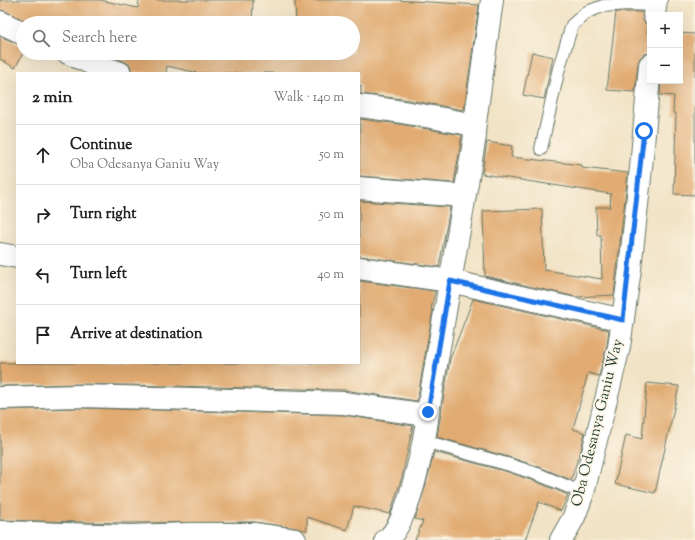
<!DOCTYPE html>
<meta charset="utf-8">
<style>
body{margin:0;font-family:"Sorts Mill Goudy",serif;background:#f6f6f6;color:#222}
.controls{position:absolute;right:12px;top:12px;display:grid;overflow:hidden;border-radius:0px;box-shadow:0 4px 16px #0002}
.controls button{width:36px;height:36px;display:grid;place-items:center;padding:0;border:0;border-bottom:1px solid #e0e0e0;background:#fff;color:#222;font:20px sans-serif}
.stop{position:absolute;width:12px;height:12px;margin:-9px;border:3px solid #1a73e8;border-radius:50%;background:#fff}
.stop.end{background:#1a73e8;border-color:#fff;box-shadow:0 1px 4px #0008}
.list{margin:0;padding:0;list-style:none}
h2{display:flex;justify-content:space-between;align-items:center;height:52px;margin:0;padding:0 16px;font-size:17px}
h2 small{font-size:13px;font-weight:400;color:#767676}
.list li{display:grid;grid-template-columns:26px 1fr auto;gap:12px;align-items:center;box-sizing:border-box;height:60px;padding:0 16px;border-top:1px solid #e0e0e0}
.list b{display:block;font-size:15px;white-space:nowrap}
.list p{margin:0;font-size:13px;white-space:nowrap;color:#767676}
.list em{font-size:13px;font-style:normal;color:#767676}
.icon{flex:none;width:22px;height:22px;fill:none;stroke:currentColor;stroke-width:2;stroke-linecap:round;stroke-linejoin:round}
.map{position:relative;flex:none;width:695px;height:540px;overflow:hidden}
.search{position:absolute;background:#fff;box-shadow:0 4px 16px #0002;left:16px;top:16px;width:344px;height:44px;display:flex;align-items:center;gap:10px;box-sizing:border-box;padding:0 14px;border-radius:22px;color:#767676;font-size:15px}
.panel{position:absolute;background:#fff;box-shadow:0 4px 16px #0002;left:16px;top:72px;width:344px;height:292px;border-radius:0px}
.map>svg:first-child{display:block}
.building{fill:#e1ab72}
.lines{fill:none;stroke-linecap:round;stroke-linejoin:round}
.service-casing{stroke:#687767;stroke-width:14}
.minor-casing{stroke:#687767;stroke-width:24}
.service{stroke:#fff;stroke-width:12}
.minor{stroke:#fff;stroke-width:22}
.route{stroke:#1a73e8;stroke-width:5}
.labels{text-anchor:middle;dominant-baseline:central;stroke-width:3.5;stroke-linejoin:round;paint-order:stroke}
.street-label{font-size:15px;fill:#1f3d34;stroke:#fcf5e5}
</style>
<div class="map">
<svg width="695" height="540" viewBox="0 0 695 540">
<rect width="100%" height="100%" fill="#fcf5e5"/>
<filter id="ink" filterUnits="userSpaceOnUse"><feTurbulence type="fractalNoise" baseFrequency=".025" numOctaves="2"/><feDisplacementMap in="SourceGraphic" scale="8" xChannelSelector="R" yChannelSelector="G"/><feConvolveMatrix kernelMatrix="1 2 1 2 8 2 1 2 1" color-interpolation-filters="sRGB"/></filter>
<filter id="wash" filterUnits="userSpaceOnUse"><feTurbulence type="fractalNoise" baseFrequency=".012" numOctaves="4" result="noise"/><feDisplacementMap in="SourceGraphic" scale="16" xChannelSelector="R" yChannelSelector="G"/><feGaussianBlur stdDeviation="0.9" result="paint"/><feColorMatrix in="noise" values="0 0 0 0 0 0 0 0 0 0 0 0 0 0 0 0 0 1.4 0 .05"/><feComposite in="paint" operator="in"/></filter>
<g filter="url(#wash)">
<rect width="100%" height="100%" fill="#f1e3c6"/>
<g id="blocks">
<g class="building">
<path d="M0 0H100L138 8 139 0H253L252 23H30L5 11 0 10Z"/>
<path d="M295 0H396L479 5 464 110 403 99 361 94V86L359 85V73H198L167 66 166 73H132L130 65 124 61 100 53H353V23H296Z"/>
<path d="M616 12H642L643 20 648 26 647 33H650V53L644 54 640 58 638 64 635 92 607 90Z"/>
<path d="M680 33 695 34V195L674 194 676 113H673L674 96 660 95 661 81H680Z"/>
<path d="M0 36 18 44 23 45V53L15 68 0 59Z"/>
<path d="M532 52 553 57 544 99 523 95Z"/>
<path d="M360 119 399 124 462 135 454 183 359 176Z"/>
<path d="M487 142 512 146 511 157 582 165V168L628 173 614 295 576 297 485 276 483 211 542 209 544 270 602 279 601 235H597L596 207H610L611 194 482 174Z"/>
<path d="M359 201 450 207 439 267 359 256Z"/>
<path d="M359 281 435 291 431 310H433L417 401 344 390 80 384 0 386V363H359Z"/>
<path d="M473 299 609 330 607 345 599 376 588 373 573 429 585 433 579 458H578L571 480 542 468 512 458 437 437 450 359Z"/>
<path d="M647 383 679 386 655 493 615 484 626 435 642 439Z"/>
<path d="M80 408 343 415 413 426 402 477 390 514 354 506 347 530 307 517V530H303L297 528 254 522 123 523 0 520V410Z"/>
<path d="M434 452 508 472 537 482 568 495 561 511 539 502 525 540H415L423 521 415 519 426 484Z"/>
</g>
</g>
</g>
<g filter="url(#ink)">
<use href="#blocks" fill-opacity="0" stroke="#687767" stroke-width="1"/>
<g class="lines">
<g class="service-casing">
<g id="service">
<path d="M541 149 559 68 572 25 587 12 603 6 627 4 655 5"/>
<path d="M424 441 510 465 540 475 583 493"/>
</g>
</g>
<g class="minor-casing">
<g id="minor">
<path d="M654 15 656 0"/>
<path d="M0 22 23 33"/>
<path d="M68 53 88 62 120 73"/>
<path d="M474 130 492 0"/>
<path d="M359 188 464 196"/>
<path d="M0 254 17 257"/>
<path d="M359 268 450 281 623 320"/>
<path d="M0 398 80 396 344 403 420 414 428 412 475 136 474 130 469 124C433 117 396 110 359 106"/>
<path d="M0 532 130 536 189 534H254L295 540"/>
<path d="M386 540C409 525 425 439 428 412"/>
<path d="M561 540 574 517 583 493 619 347 630 269 641 168 650 65"/>
</g>
</g>
<use href="#service" class="service"/>
<use href="#minor" class="minor"/>
</g>
</g>
<g class="lines" filter="url(#ink)">
<path class="route" d="M428 412 450 281 623 320 644 131"/>
</g>
<g class="labels">
<g class="street-label">
<text transform="translate(598 423) rotate(-76)">Oba Odesanya Ganiu Way</text>
</g>
</g>
</svg>
<div class="controls">
<button>+</button>
<button>−</button>
</div>
<div class="stop" style="left:644px;top:131px"></div>
<div class="stop end" style="left:428px;top:412px"></div>
<div class="search"><svg class="icon" aria-label="search" viewBox="0 0 24 24"><circle cx="10" cy="10" r="6"/><path d="M15 15l6 6"/></svg>Search here</div>
<section class="panel">
<h2>2 min<small>Walk · 140 m</small></h2>
<ul class="list">
<li><svg class="icon" aria-label="ahead" viewBox="0 0 24 24"><path d="M12 20V5M6 11l6-6 6 6"/></svg><div><b>Continue</b><p>Oba Odesanya Ganiu Way</p></div><em>50 m</em></li>
<li><svg class="icon" aria-label="right" viewBox="0 0 24 24"><path d="M7 20v-9h11M14 6l5 5-5 5"/></svg><div><b>Turn right</b></div><em>50 m</em></li>
<li><svg class="icon" aria-label="left" viewBox="0 0 24 24"><path d="M17 20v-9H6M10 6l-5 5 5 5"/></svg><div><b>Turn left</b></div><em>40 m</em></li>
<li><svg class="icon" aria-label="arrive" viewBox="0 0 24 24"><path d="M6 21V4h12l-3 4 3 4H6"/></svg><div><b>Arrive at destination</b></div></li>
</ul>
</section>
</div>
